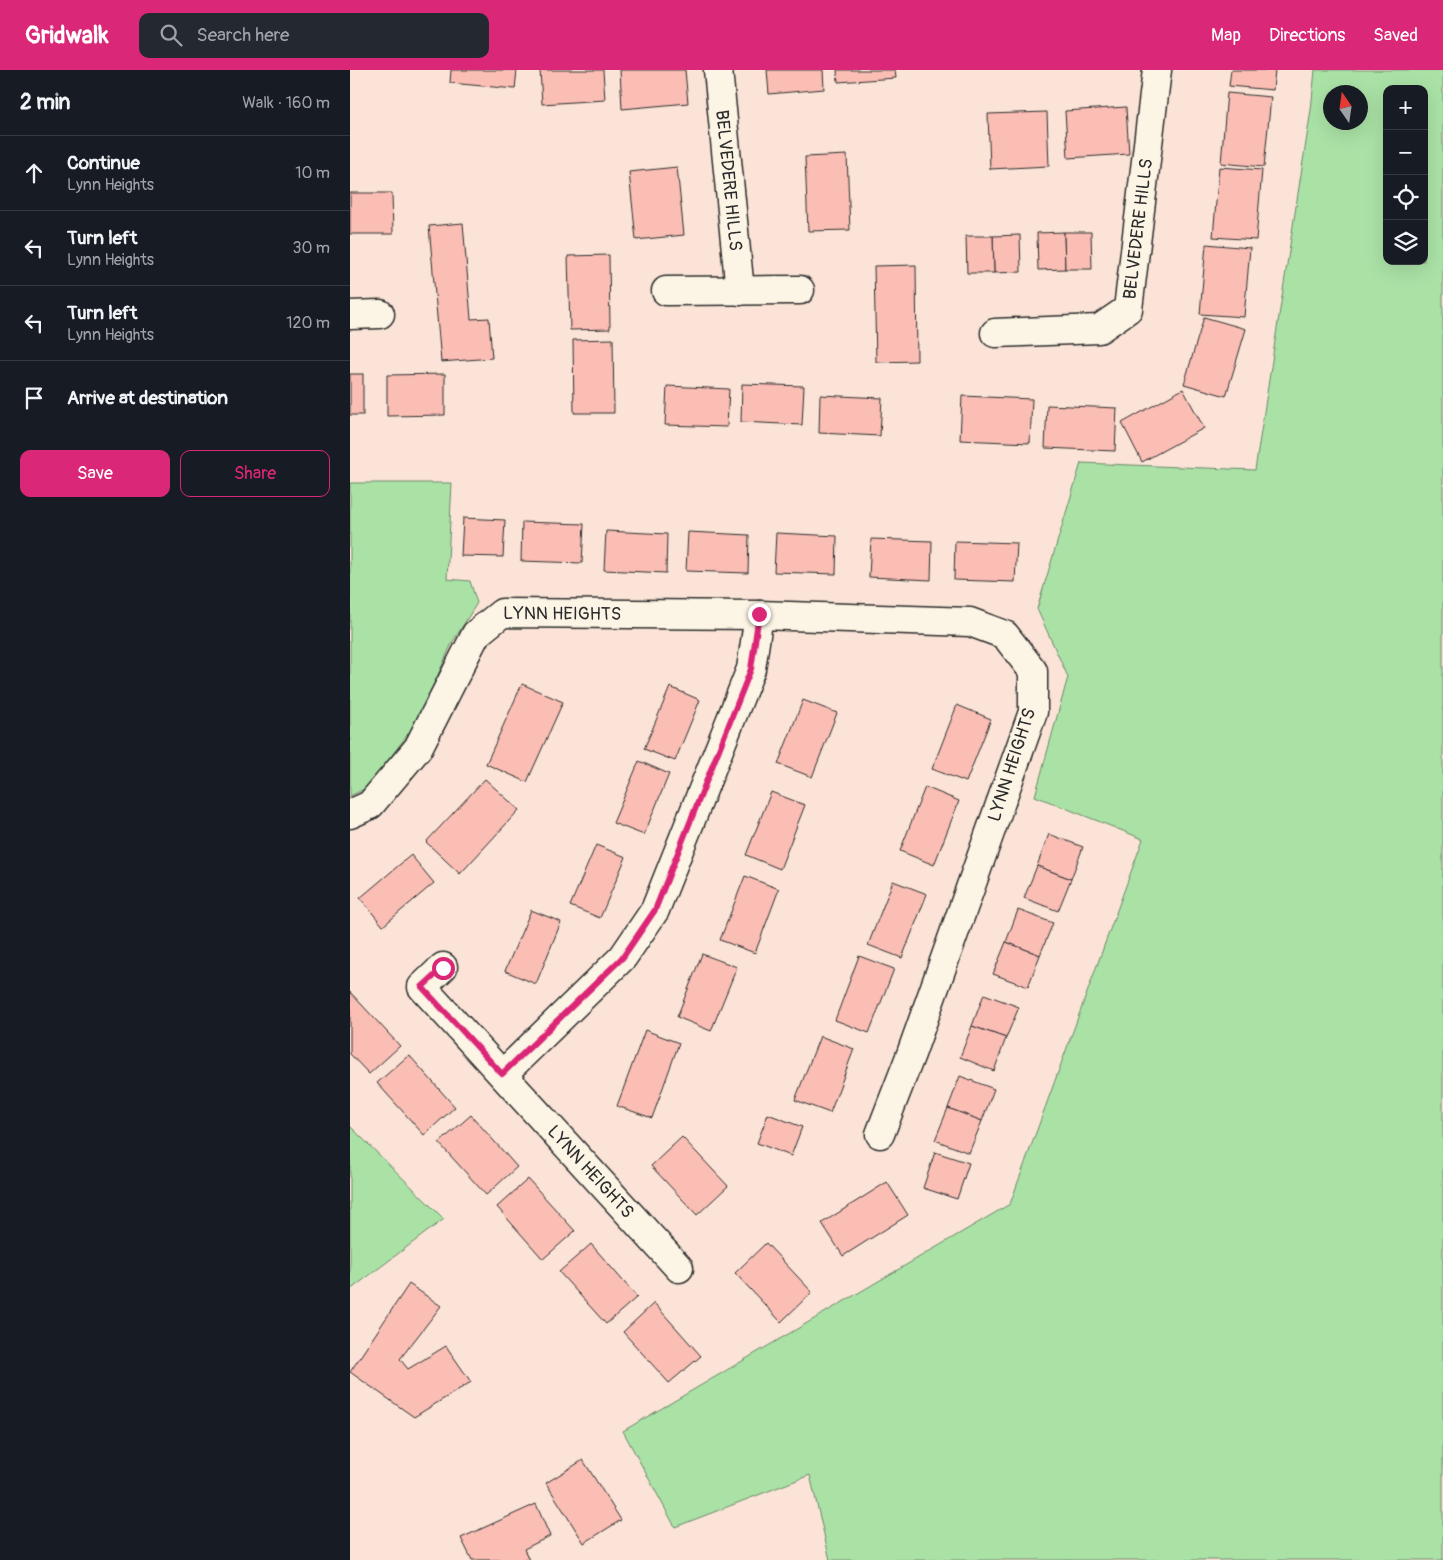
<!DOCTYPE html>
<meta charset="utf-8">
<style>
body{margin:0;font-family:Pangolin,sans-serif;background:#242831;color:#f1f3f6}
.controls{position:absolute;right:15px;top:15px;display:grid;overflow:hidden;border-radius:10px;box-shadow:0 5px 20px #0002}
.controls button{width:45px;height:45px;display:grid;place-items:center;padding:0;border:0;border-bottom:1px solid #363941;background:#171b24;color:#f1f3f6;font:25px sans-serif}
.compass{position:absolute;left:973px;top:15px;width:45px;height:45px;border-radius:50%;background:#171b24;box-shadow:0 5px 20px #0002;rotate:347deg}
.stop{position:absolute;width:15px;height:15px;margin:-11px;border:4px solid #db2777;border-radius:50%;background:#fff}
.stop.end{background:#db2777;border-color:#fff;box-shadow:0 1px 5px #0008}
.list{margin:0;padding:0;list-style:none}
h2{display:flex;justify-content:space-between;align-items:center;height:65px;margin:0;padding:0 20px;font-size:21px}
h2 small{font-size:16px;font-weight:400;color:#9ea1a6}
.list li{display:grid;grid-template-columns:32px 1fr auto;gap:15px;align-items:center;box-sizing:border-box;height:75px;padding:0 20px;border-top:1px solid #363941}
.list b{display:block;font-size:19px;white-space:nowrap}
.list p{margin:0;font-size:16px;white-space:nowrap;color:#9ea1a6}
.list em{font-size:16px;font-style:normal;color:#9ea1a6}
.actions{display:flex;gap:10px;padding:15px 20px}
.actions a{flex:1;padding:11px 0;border:1px solid #db2777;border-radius:10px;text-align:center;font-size:18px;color:#db2777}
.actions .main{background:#db2777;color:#fff}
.icon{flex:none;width:28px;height:28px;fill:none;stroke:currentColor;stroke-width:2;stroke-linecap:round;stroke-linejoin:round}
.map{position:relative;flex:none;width:1093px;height:1490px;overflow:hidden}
header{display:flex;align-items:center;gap:30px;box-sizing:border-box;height:70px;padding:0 25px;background:#db2777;color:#fff}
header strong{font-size:24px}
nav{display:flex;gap:28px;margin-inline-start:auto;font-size:18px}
.search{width:350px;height:45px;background:#242831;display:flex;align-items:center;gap:12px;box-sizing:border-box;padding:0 18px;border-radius:10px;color:#9ea1a6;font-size:19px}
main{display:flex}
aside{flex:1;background:#171b24}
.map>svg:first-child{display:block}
.green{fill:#aae2a6;stroke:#6a8668;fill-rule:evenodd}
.building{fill:#fabeb5;stroke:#2b2b2b}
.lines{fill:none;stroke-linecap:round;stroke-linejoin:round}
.street-casing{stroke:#2b2b2b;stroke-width:31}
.street{stroke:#fcf5e5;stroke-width:28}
.route{stroke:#db2777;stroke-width:6}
.labels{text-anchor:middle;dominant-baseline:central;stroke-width:5;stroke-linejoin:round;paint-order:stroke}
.street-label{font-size:18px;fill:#2b2b2b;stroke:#fcf5e5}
</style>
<header>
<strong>Gridwalk</strong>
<div class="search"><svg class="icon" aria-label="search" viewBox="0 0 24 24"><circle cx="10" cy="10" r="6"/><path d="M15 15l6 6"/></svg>Search here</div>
<nav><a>Map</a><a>Directions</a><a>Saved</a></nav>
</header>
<main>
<aside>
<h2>2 min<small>Walk · 160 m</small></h2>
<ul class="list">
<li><svg class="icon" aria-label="ahead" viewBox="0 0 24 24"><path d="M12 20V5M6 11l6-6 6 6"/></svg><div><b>Continue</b><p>Lynn Heights</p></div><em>10 m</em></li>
<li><svg class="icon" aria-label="left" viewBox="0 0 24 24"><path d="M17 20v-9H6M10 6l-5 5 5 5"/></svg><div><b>Turn left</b><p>Lynn Heights</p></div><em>30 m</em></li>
<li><svg class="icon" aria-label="left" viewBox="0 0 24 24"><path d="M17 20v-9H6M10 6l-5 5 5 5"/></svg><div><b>Turn left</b><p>Lynn Heights</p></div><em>120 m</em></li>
<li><svg class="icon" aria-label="arrive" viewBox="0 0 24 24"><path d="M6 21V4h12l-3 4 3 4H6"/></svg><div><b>Arrive at destination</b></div></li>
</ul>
<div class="actions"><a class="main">Save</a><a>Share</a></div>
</aside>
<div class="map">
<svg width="1093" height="1490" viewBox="0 0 1093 1490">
<rect width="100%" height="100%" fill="#fbe4d7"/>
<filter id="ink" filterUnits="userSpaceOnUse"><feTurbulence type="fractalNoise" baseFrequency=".02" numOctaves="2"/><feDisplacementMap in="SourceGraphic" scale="10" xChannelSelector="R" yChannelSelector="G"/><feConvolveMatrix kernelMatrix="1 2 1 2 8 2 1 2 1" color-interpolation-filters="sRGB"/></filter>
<g filter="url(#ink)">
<g class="green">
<path d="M965 0H1093V1490H480L460 1405 325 1457 273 1361 660 1134 793 769 685 726 718 607 687 539 731 393 905 400 961 40ZM1037 19H1074V191H1037ZM1011 22V52H981V22Z"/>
<path d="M0 413H102L97 509 120 511 127 533 102 573 67 652 18 717 0 726Z"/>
<path d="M0 1056 94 1149 0 1220Z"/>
</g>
<g class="building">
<path d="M101 0H167L165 19 100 13Z"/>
<path d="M190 0H253L255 30 192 34Z"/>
<path d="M270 0H335L338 33 272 39Z"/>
<path d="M417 0H473L474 19 419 24Z"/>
<path d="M487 0H545L546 8 488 12Z"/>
<path d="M881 0H925L923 20 879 16Z"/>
<path d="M877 23 921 27 914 97 871 93Z"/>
<path d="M776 37 779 84 718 88 715 41Z"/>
<path d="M697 42 699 96 640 99 638 44Z"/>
<path d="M497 85 500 160 458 161 455 87Z"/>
<path d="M327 97 334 165 286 170 279 102Z"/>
<path d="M869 97 912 100 906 170 863 167Z"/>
<path d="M0 123H42L43 164H0Z"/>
<path d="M113 153 121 249 139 248 142 288 91 292 79 156Z"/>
<path d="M714 162 715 199 688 200 687 163Z"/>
<path d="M714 162H741L742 199H715Z"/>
<path d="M670 165 671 202 644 203 643 166Z"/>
<path d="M616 166H643L644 203H617Z"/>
<path d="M856 174 900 178 894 247 850 244Z"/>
<path d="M259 185 260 259 220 260 218 186Z"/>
<path d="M566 195 567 291 526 292 524 196Z"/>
<path d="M854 247 896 259 876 326 834 314Z"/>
<path d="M263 269 264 343H224L223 270Z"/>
<rect x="0" y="304" width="13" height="41"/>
<path d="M95 304V345L37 346V305Z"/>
<path d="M392 314 454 316 452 355 391 352Z"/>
<path d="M317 316 379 319 377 357 315 355Z"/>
<path d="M833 319 854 358 792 392 772 353Z"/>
<path d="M470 325 532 328 530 366 469 363Z"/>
<path d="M612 326 682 329 680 373 610 370Z"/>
<path d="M697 335 767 338 765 381 695 378Z"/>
<path d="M113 448 155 450 153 487 111 486Z"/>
<path d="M172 452 234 454 232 493 171 491Z"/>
<path d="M256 461 317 464 316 503 254 500Z"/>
<path d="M338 462 399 465 398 503 336 501Z"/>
<path d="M426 463 487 466 486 504 424 502Z"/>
<path d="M521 469 582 471 581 510 519 507Z"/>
<path d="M605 471 667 473 665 512 604 510Z"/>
<path d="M172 614 213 632 177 712 136 694Z"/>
<path d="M320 617 350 630 325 691 294 679Z"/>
<path d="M453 630 487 643 462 707 428 694Z"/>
<path d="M607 635 641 649 616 712 582 699Z"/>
<path d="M289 691 319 704 294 765 263 753Z"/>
<path d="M135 709 169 740 110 804 76 772Z"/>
<path d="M575 717 609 731 584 795 550 781Z"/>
<path d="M421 722 455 735 430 799 396 785Z"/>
<path d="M699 764 733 777 721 809 687 796Z"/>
<path d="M246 775 276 787 250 848 220 836Z"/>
<path d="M61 785 84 813 33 856 10 828Z"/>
<path d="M687 796 721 809 708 841 674 828Z"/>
<path d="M395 806 429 819 405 883 370 870Z"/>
<path d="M543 811 577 824 552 888 518 875Z"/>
<path d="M181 840 211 852 186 914 155 901Z"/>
<path d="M668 840 703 853 690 885 656 872Z"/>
<path d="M656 872 690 885 678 917 643 904Z"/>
<path d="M352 884 387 897 361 961 327 947Z"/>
<path d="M509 886 544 899 519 963 485 950Z"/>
<path d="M0 922 50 976 19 1004 0 984Z"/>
<path d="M634 924 669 937 656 968 622 956Z"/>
<path d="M622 956 656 968 644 1001 610 987Z"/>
<path d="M295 960 329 973 302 1048 267 1036Z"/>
<path d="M470 966 504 979 480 1043 445 1030Z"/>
<path d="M59 985 105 1037 74 1065 27 1013Z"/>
<path d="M610 1006 644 1019 632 1051 598 1038Z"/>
<path d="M598 1038 632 1051 619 1083 585 1070Z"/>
<path d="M418 1044 452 1057 441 1086 407 1073Z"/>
<path d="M121 1045 167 1097 136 1125 89 1073Z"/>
<path d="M332 1067 378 1116 347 1145 301 1096Z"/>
<path d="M585 1082 619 1093 607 1129 573 1118Z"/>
<path d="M178 1109 225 1161 193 1189 147 1137Z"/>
<path d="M537 1112 558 1145 493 1186 472 1153Z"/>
<path d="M416 1173 462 1222 431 1252 385 1203Z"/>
<path d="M241 1174 287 1227 256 1254 209 1202Z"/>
<path d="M59 1214 91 1236 50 1289 58 1299 96 1276 121 1312 64 1347 0 1302Z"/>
<path d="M304 1233 351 1286 319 1313 273 1262Z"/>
<path d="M233 1390 271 1450 234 1473 196 1413Z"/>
<path d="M186 1434 200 1466 174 1479 179 1490H122L111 1468Z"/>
</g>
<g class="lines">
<g class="street-casing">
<g id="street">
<path id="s1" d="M368 0 390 221"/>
<path d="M316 221 450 220"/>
<path d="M0 245 30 244"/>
<path id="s2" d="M645 263 749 259 778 239 807 0"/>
<path id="s3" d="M0 744 20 735 68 678 126 564 152 543 409 545 620 552 655 565 683 601V642L561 984 530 1064"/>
<path id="s4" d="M93 897 72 917 329 1198"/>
<path d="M153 1004 273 887 305 840 401 599 409 545"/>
</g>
</g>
<use href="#street" class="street"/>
</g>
</g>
<g class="lines" filter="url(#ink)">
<path class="route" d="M93 898 72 917 152 1004 273 887 305 840 401 599 409 544"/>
</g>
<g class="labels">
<g class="street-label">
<text stroke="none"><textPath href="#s1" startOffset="111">BELVEDERE HILLS</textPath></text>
<text stroke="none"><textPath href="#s2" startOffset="220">BELVEDERE HILLS</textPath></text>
<text stroke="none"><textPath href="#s3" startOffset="318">LYNN HEIGHTS</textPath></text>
<text transform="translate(662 695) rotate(-72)">LYNN HEIGHTS</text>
<text stroke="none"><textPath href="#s4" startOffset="279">LYNN HEIGHTS</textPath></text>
</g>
</g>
</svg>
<div class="controls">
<button>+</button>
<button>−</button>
<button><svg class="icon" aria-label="locate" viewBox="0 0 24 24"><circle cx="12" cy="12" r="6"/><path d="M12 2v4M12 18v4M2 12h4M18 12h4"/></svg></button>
<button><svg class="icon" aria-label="layers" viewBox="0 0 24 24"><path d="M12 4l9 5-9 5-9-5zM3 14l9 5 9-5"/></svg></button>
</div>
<svg class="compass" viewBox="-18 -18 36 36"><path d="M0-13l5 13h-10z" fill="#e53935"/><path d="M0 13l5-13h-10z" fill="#9ea1a6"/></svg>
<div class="stop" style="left:93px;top:898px"></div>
<div class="stop end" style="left:409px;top:544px"></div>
</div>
</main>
